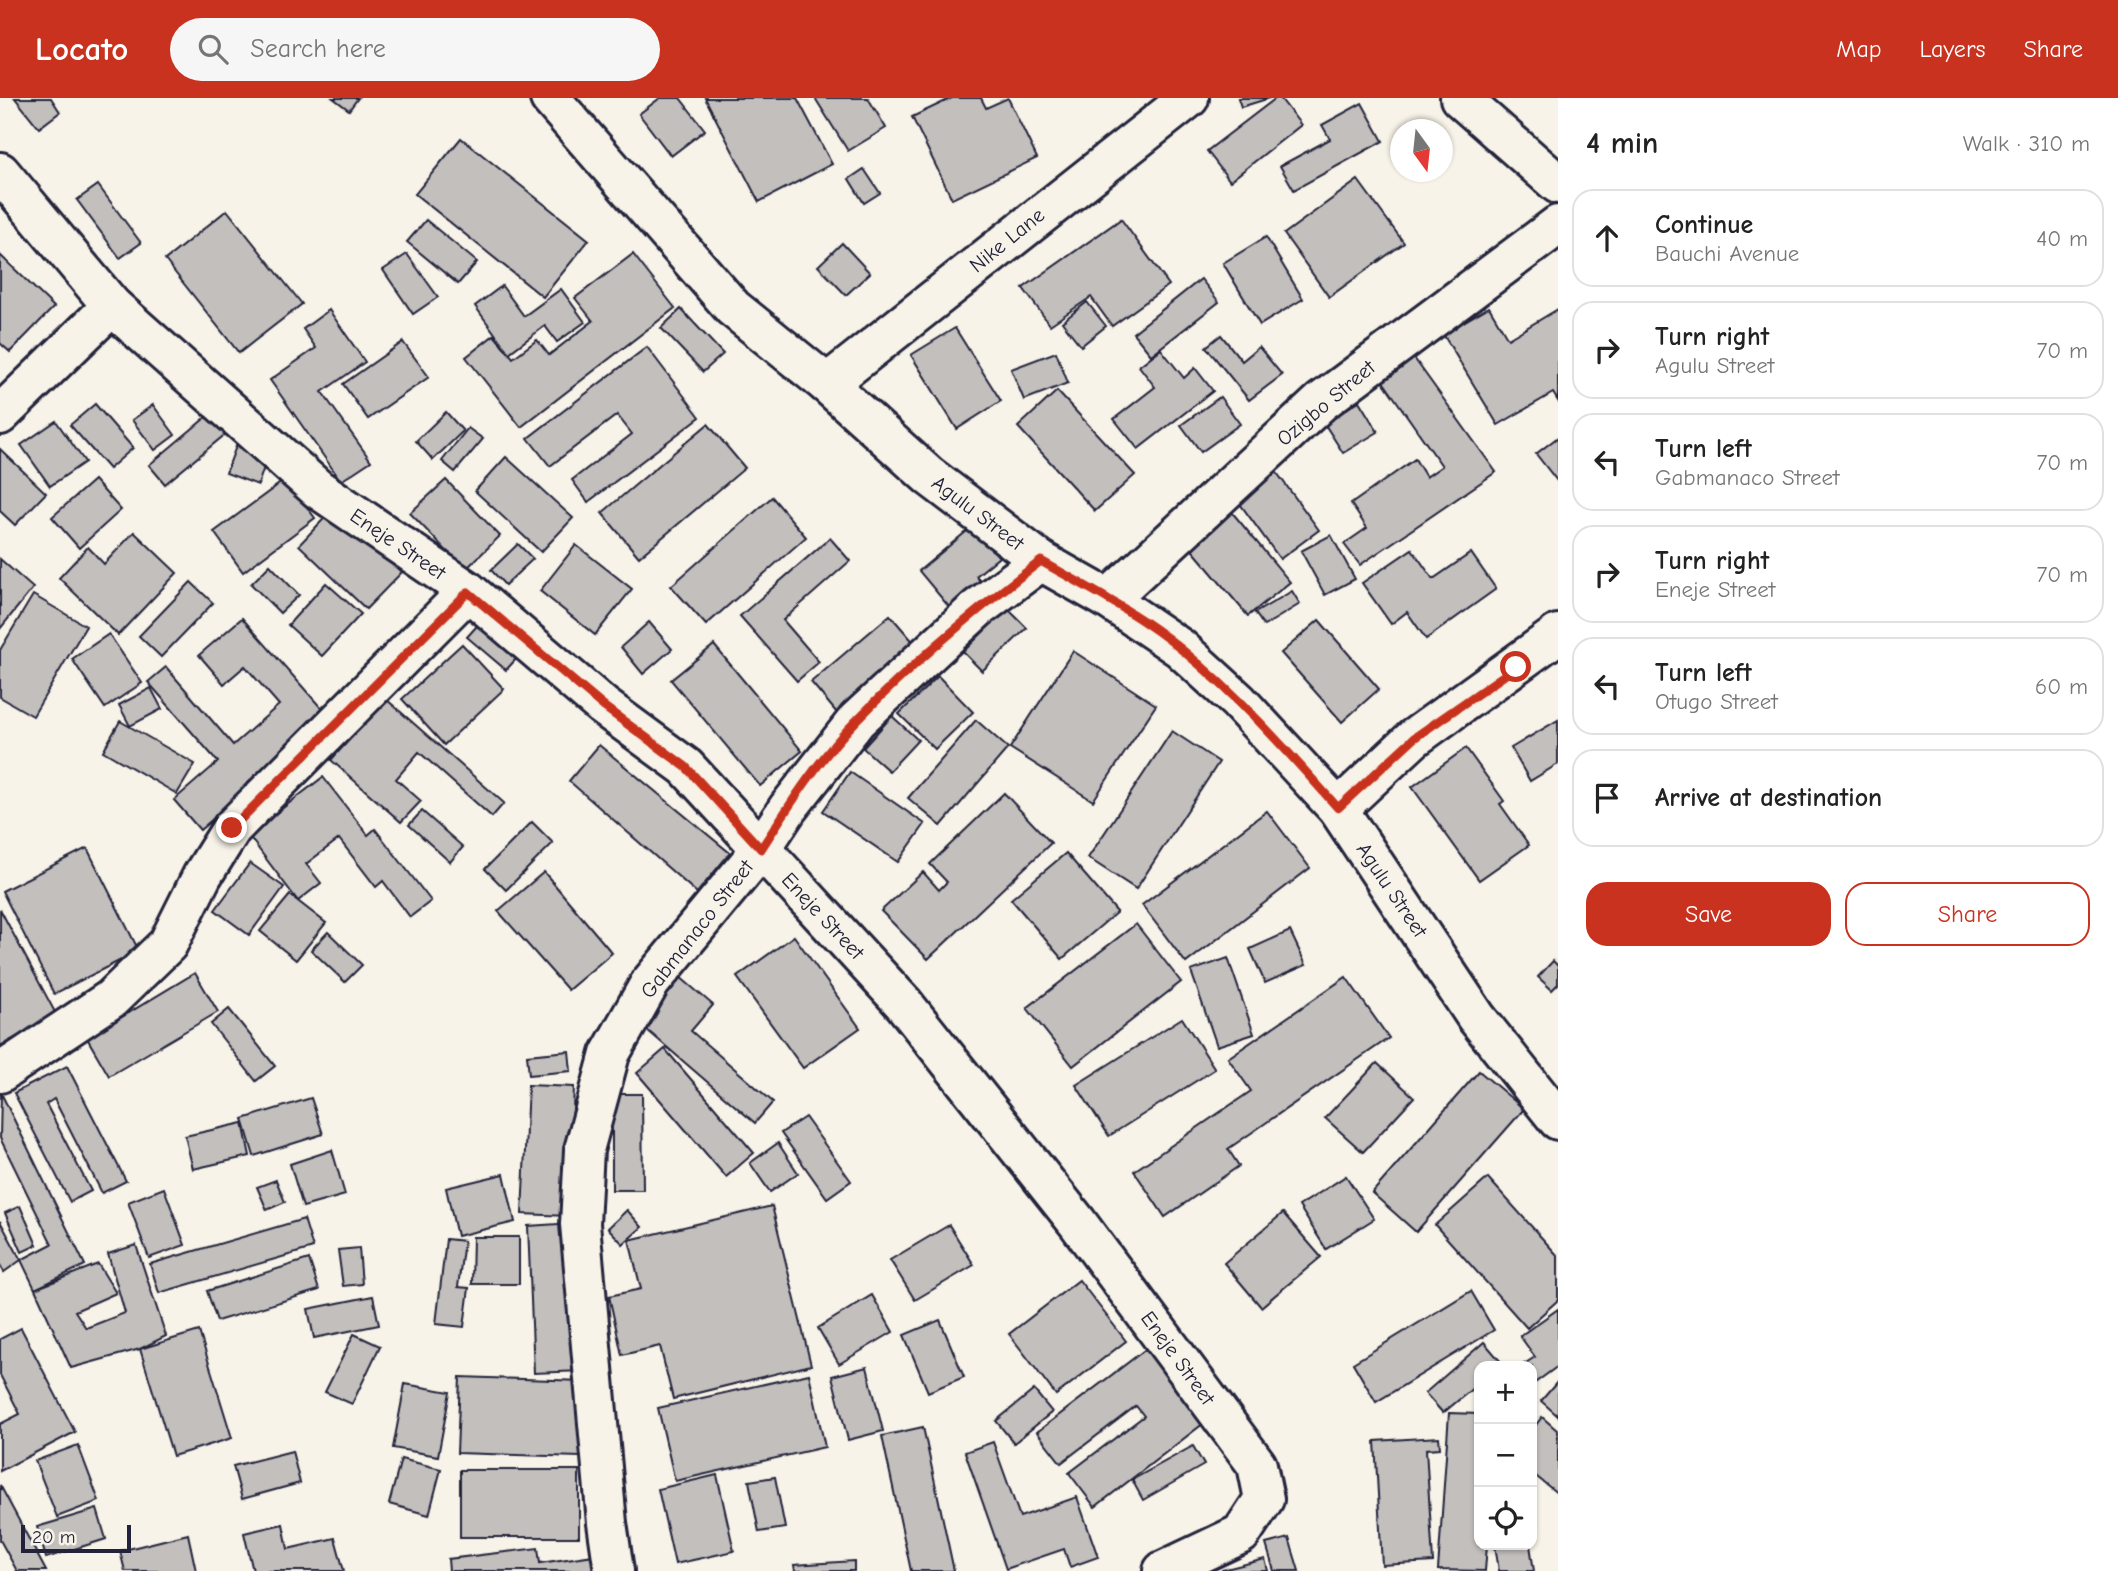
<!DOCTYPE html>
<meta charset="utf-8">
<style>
body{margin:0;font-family:"Comic Neue",sans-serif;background:#f6f6f6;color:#222}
.controls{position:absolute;right:21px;bottom:21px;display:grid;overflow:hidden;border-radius:14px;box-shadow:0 2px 5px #0004}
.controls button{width:63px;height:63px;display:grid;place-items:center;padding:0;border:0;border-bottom:2px solid #e0e0e0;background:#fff;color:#222;font:35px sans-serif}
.compass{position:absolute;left:1390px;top:21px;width:63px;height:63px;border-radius:50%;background:#fff;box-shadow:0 2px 5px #0004;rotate:165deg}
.scale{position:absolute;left:21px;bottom:18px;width:110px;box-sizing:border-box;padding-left:7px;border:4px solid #22223b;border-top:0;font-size:19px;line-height:24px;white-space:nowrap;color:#22223b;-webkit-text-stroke:5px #f7f3e8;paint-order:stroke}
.stop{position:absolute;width:21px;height:21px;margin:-16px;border:5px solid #c8321e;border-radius:50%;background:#fff}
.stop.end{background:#c8321e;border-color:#fff;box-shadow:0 2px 7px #0008}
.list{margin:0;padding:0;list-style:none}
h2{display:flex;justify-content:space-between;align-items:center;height:91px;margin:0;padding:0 28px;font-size:30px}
h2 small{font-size:23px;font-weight:400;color:#767676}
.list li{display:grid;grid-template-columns:46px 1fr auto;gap:21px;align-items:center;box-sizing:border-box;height:98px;margin:0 14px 14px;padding:0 14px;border:2px solid #e0e0e0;border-radius:21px}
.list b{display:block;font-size:26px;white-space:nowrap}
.list p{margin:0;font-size:23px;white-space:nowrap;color:#767676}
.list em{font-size:23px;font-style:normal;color:#767676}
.actions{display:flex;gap:14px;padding:21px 28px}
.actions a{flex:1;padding:16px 0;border:2px solid #c8321e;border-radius:21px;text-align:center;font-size:24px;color:#c8321e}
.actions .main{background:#c8321e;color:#fff}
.icon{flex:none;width:38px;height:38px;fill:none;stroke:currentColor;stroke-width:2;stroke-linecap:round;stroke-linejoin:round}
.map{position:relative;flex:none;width:1558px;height:1473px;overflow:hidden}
header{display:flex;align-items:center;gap:42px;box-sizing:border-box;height:98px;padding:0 35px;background:#c8321e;color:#fff}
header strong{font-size:33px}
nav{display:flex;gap:38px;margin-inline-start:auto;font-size:24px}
.search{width:490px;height:63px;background:#f6f6f6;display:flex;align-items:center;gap:18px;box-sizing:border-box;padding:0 24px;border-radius:38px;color:#767676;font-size:26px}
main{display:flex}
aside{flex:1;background:#fff}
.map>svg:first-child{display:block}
.building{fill:#c2bfbd;stroke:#22223b;stroke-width:2}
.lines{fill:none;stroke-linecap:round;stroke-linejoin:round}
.minor-casing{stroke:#22223b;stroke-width:44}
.minor{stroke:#f7f3e8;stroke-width:38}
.route{stroke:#c8321e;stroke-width:9}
.labels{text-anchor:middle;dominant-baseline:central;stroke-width:5;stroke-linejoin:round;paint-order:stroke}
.street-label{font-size:21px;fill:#22223b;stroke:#f7f3e8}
</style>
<header>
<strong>Locato</strong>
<div class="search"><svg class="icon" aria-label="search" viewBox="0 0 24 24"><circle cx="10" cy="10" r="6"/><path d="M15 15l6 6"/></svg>Search here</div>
<nav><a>Map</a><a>Layers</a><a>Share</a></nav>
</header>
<main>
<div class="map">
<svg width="1558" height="1473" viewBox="0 0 1558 1473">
<rect width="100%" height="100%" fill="#f7f3e8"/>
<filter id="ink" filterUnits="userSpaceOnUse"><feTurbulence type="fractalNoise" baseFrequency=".0143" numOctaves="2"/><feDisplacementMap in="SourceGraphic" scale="14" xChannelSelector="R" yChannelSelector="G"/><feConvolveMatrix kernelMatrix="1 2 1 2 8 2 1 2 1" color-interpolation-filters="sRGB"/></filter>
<g filter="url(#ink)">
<g class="building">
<path d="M15 0H51L60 14 39 30Z"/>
<path d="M333 0H358L349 12Z"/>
<path d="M660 0H680L705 32 671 58 639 16Z"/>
<path d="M705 0H797L832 66 759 104Z"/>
<path d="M815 0H868L886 30 848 53Z"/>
<path d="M952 0H981L986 10 1008 0 1037 60 952 101 912 19Z"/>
<path d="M1238 0H1270L1241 9Z"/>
<path d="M1276 0H1280L1301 27 1230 83 1207 53Z"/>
<path d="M1362 5 1383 43 1294 92 1280 68 1330 41 1322 27Z"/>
<path d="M461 40 589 142 543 199 415 96Z"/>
<path d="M864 71 880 95 864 105 849 81Z"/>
<path d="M1358 82 1404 145 1329 199 1284 136Z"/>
<path d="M98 87 141 145 120 160 77 102Z"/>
<path d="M227 112 302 206 239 255 165 162Z"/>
<path d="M1121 121 1169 187 1112 228 1091 199 1050 227 1023 190Z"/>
<path d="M426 122 477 164 458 186 407 144Z"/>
<path d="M1266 139 1303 201 1260 227 1223 165Z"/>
<path d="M842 145 870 175 846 197 818 168Z"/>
<path d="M407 156 438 199 413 216 383 172Z"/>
<path d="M633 156 675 210 521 329 466 259 494 237 513 260 537 242 549 257 593 223 575 200Z"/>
<path d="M0 157 54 209 10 254 0 245Z"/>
<path d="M1201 181 1219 204 1151 257 1133 235Z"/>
<path d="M502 188 524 218 561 191 585 224 557 244 545 228 509 255 475 208Z"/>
<path d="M1087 204 1106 228 1081 248 1062 224Z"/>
<path d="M1489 209 1508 241 1558 211V303L1553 295 1498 327 1443 236Z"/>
<path d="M681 211 723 256 703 274 661 230Z"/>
<path d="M329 212 365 264 322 294 371 363 341 383 270 282 316 250 303 231Z"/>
<path d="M955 230 1001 303 957 331 911 257Z"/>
<path d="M1221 237 1242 263 1259 249 1282 277 1249 302 1206 249Z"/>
<path d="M403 244 429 279 368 321 343 286Z"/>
<path d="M647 249 700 319 588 404 572 382 632 336 617 317 550 368 528 340Z"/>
<path d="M1161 251 1184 280 1195 270 1213 293 1138 351 1114 321 1155 289 1139 268Z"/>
<path d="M1056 254 1068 285 1024 302 1011 271Z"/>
<path d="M1414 260 1496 374 1360 467 1344 446 1367 430 1351 406 1415 361 1426 379 1442 368 1382 282Z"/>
<path d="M1057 293 1135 377 1095 413 1018 329Z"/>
<path d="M1220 299 1240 326 1201 354 1181 327Z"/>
<path d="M1359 303 1378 334 1343 355 1324 325Z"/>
<path d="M223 305 239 325 165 386 149 367Z"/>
<path d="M95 306 133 350 109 371 70 327Z"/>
<path d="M153 307 175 337 155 352 132 322Z"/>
<path d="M446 314 463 333 433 362 416 343Z"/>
<path d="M56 323 85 364 50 388 21 347Z"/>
<path d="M708 326 745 370 639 459 602 415Z"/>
<path d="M468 330 483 341 455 374 442 363Z"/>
<path d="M1558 339V384L1536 356Z"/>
<path d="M238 343 269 354 258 387 226 375Z"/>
<path d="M0 351 46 395 15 427 0 413Z"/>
<path d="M506 359 573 420 541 454 475 393Z"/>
<path d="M1269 364 1319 432 1280 461 1230 392Z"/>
<path d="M286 381 315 420 243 474 214 434Z"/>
<path d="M94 382 121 412 79 450 52 419Z"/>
<path d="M446 382 500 438 465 472 410 415Z"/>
<path d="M772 399 806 439 706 527 671 488Z"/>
<path d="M337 407 405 471 366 511 299 447Z"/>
<path d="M1231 413 1290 484 1248 518 1189 448Z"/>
<path d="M973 428 999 459 976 478 985 489 954 515 919 473Z"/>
<path d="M134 434 177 475 118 537 59 480 88 449 104 466Z"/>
<path d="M1331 437 1355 481 1325 497 1301 453Z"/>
<path d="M830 440 850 463 783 522 819 564 797 583 740 518Z"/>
<path d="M518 446 533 461 505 487 491 472Z"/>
<path d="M576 447 632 491 595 537 540 493Z"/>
<path d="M1412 451 1433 481 1471 455 1496 491 1426 541 1407 514 1391 526 1362 485Z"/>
<path d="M0 461 33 490 0 531Z"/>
<path d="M270 467 299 497 280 515 251 486Z"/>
<path d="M191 484 213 505 161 559 139 538Z"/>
<path d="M326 485 361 516 322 558 288 527Z"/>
<path d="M1292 493 1300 506 1264 528 1255 515Z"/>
<path d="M33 497 86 528 33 618 0 599V552Z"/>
<path d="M1007 510 1027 530 982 573 963 554Z"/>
<path d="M890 517 922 554 842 621 811 584Z"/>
<path d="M485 519 513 543 506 551 517 560 506 572 467 539Z"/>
<path d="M242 520 330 620 200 732 174 702 218 664 148 584 166 569 233 647 279 607 245 568 224 586 199 557Z"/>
<path d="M1319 522 1379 591 1342 624 1281 555Z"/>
<path d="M649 524 672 551 643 576 621 549Z"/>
<path d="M109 536 142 585 105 610 72 561Z"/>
<path d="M462 546 504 591 444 647 402 601Z"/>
<path d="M714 547 802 653 760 688 671 582Z"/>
<path d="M1073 553 1156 607 1093 703 1010 650Z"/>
<path d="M938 578 973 614 935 651 899 616Z"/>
<path d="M151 590 162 611 130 628 119 607Z"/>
<path d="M386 601 504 705 492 719 419 654 396 681 421 703 401 724 331 662Z"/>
<path d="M892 618 918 642 889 673 863 650Z"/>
<path d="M976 622 1008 650 941 728 908 700Z"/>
<path d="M1558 622V666L1530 683 1511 650Z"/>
<path d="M120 623 195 666 177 696 103 653Z"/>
<path d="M1172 633 1219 664 1136 791 1088 760Z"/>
<path d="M599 647 730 755 697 795 569 683Z"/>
<path d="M1466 650 1504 703 1500 706 1529 747 1479 782 1412 689Z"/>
<path d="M850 674 925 726 898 764 823 713Z"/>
<path d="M323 679 368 737 375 731 431 803 410 819 383 783 376 789 339 741 306 766 321 785 298 803 248 737Z"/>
<path d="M1004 695 1051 745 928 861 881 813 923 774 939 792 947 784 930 766Z"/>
<path d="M422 713 463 749 450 764 409 727Z"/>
<path d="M1267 713 1310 770 1186 865 1142 807Z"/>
<path d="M532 724 553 745 506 792 485 771Z"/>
<path d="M87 750 139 853 54 896 2 793Z"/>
<path d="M1066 755 1117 814 1062 861 1011 801Z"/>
<path d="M250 765 284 789 249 837 215 812Z"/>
<path d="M544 774 612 855 568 892 498 813Z"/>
<path d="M290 797 326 825 296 862 260 833Z"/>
<path d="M0 811 57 918 0 948Z"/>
<path d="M1136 826 1181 884 1073 968 1027 910Z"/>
<path d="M1290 833 1306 867 1265 885 1250 851Z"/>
<path d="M328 834 362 867 345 884 311 852Z"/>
<path d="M794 838 860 930 803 970 737 879Z"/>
<path d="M1228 860 1254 936 1217 948 1191 873Z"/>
<path d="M1553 863 1558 868V886L1552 892 1538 879Z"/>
<path d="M673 873 713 907 691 933 773 1004 755 1025 633 920Z"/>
<path d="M195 875 218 914 109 978 87 940Z"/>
<path d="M1346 879 1389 940 1228 1051 1239 1068 1165 1119 1134 1073 1251 993 1228 960Z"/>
<path d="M229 911 275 968 256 983 211 926Z"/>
<path d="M1182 920 1215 971 1109 1038 1076 987Z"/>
<path d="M665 951 754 1055 726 1079 637 975Z"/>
<path d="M569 953 571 973 529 977 527 957Z"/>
<path d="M1377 965 1414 999 1363 1054 1325 1020Z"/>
<path d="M67 968 126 1083 102 1095 54 1001 46 1006 91 1093 70 1104 14 995Z"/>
<path d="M1479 973 1524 1011 1416 1134 1372 1095Z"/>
<path d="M528 987 574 989 568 1118 522 1116Z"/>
<path d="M1 995 85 1167 35 1191 21 1162 52 1146 0 1040Z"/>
<path d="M612 996H642L643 1092H612Z"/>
<path d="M311 1000 323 1036 254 1058 243 1021Z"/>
<path d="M805 1019 851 1083 827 1100 781 1035Z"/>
<path d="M243 1025 250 1058 193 1071 185 1038Z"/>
<path d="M778 1045 798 1075 770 1094 750 1065Z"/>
<path d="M332 1052 345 1097 303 1109 290 1066Z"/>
<path d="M504 1076 515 1124 457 1138 446 1090Z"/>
<path d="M1346 1078 1374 1121 1326 1151 1299 1108Z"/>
<path d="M1488 1080 1558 1158V1202L1527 1230 1435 1127Z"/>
<path d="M276 1082 285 1104 267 1112 257 1089Z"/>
<path d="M164 1090 185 1147 149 1160 128 1104Z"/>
<path d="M20 1108 37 1147 22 1154 5 1115Z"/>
<path d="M772 1108 811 1267 673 1301 660 1248 622 1257 609 1198 641 1191 629 1142Z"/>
<path d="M627 1112 642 1129 623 1146 608 1130Z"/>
<path d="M1283 1115 1321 1159 1261 1209 1224 1165Z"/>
<path d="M304 1121 313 1150 159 1195 150 1166Z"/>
<path d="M0 1123 21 1162 4 1174 0 1167Z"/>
<path d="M574 1125 581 1273 534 1275 528 1128Z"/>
<path d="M949 1127 974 1167 915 1202 890 1162Z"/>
<path d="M473 1139H519V1186H472Z"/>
<path d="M446 1141 464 1143 458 1189 469 1190 464 1229 436 1226Z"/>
<path d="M136 1147 166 1238 140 1251 71 1270 35 1191 98 1166 116 1195 75 1213 86 1230 125 1215 108 1156Z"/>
<path d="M359 1150 362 1186 343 1188 338 1152Z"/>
<path d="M309 1161 319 1192 217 1223 207 1193Z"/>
<path d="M1079 1182 1126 1243 1056 1297 1009 1236Z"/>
<path d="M1471 1193 1494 1232 1376 1304 1353 1265Z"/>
<path d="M872 1197 893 1234 839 1266 818 1230Z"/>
<path d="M373 1198 379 1227 314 1240 308 1211Z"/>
<path d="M1558 1211V1268L1532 1287V1268H1521L1535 1259 1520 1238Z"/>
<path d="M940 1222 964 1279 928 1294 904 1237Z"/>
<path d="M21 1230 75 1334 0 1373V1326L20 1316 0 1277V1241Z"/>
<path d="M199 1233 232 1340 173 1358 140 1251Z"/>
<path d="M354 1236 380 1248 352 1306 325 1294Z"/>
<path d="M1159 1241 1217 1315 1095 1409 1069 1375 1144 1318 1136 1308 1061 1365 1037 1334Z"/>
<path d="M1484 1244 1502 1265 1498 1268H1479V1285L1443 1315 1425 1295Z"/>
<path d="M867 1269 883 1333 848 1342 832 1278Z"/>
<path d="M809 1276 825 1349 675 1383 658 1310Z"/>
<path d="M460 1279 583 1283 580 1359 457 1355Z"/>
<path d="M1558 1283V1318L1541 1303Z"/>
<path d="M405 1286 450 1294 438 1358 393 1350Z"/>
<path d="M1034 1292 1052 1314 1014 1345 996 1323Z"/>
<path d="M1449 1315 1479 1316V1447H1487L1485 1473 1438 1472Z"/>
<path d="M1542 1319 1558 1333V1396L1532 1375V1332Z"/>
<path d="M923 1329 954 1473H911L882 1338Z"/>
<path d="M1439 1339 1440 1350 1426 1351 1433 1464 1382 1467 1375 1343Z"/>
<path d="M993 1344 1020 1419 1077 1399 1098 1459 1070 1469 1064 1451 1006 1471 965 1354Z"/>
<path d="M78 1347 99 1403 57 1419 35 1363Z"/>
<path d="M1193 1348 1204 1367 1143 1402 1132 1382Z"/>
<path d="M292 1353 300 1385 242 1401 233 1368Z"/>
<path d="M401 1361 441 1371 429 1417 389 1406Z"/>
<rect x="460" y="1372" width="119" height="67"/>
<path d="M717 1377 734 1453 675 1466 658 1391Z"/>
<path d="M775 1379 785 1430 759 1434 749 1383Z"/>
<path d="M0 1387 46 1473H17L0 1442Z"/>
<path d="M97 1411 106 1441 46 1460 37 1429Z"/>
<path d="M283 1426 288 1451 335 1440 344 1473H253L244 1435Z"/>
<path d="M188 1436 196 1473H125L120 1453Z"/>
<path d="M1289 1440 1299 1473H1274L1266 1446Z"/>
<path d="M1495 1447H1530L1534 1473H1499Z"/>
<path d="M538 1450 540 1465 607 1455 609 1473H449L448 1461Z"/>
<path d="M1265 1461 1268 1473H1222V1472Z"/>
<path d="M854 1463V1473H795L794 1467Z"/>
</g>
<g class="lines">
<g class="minor-casing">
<g id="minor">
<path d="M550 0 733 210 827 286 929 378 1041 463 1108 501 1180 550 1238 603 1338 711 1476 919 1558 1022"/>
<path d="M1460 0 1558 86"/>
<path d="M0 74 112 208 318 391 468 493 603 608 686 669 904 906 1077 1124 1257 1367 1264 1401 1241 1436 1163 1473"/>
<path d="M827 286 1189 0"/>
<path d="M0 317 112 208"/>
<path d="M1108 501 1321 304 1558 127"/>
<path d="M1338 711 1414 640 1558 536"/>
<path d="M0 975 111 901 168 846 202 778 232 730 468 493"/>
<path d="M614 1473 607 1425 580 1126 584 1052 610 956 650 885 761 751 788 710 857 622 978 510 1041 463"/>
</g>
</g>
<use href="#minor" class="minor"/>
</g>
</g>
<g class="lines" filter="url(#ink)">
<path class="route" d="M232 730 468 494 603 608 686 669 761 751C790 706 820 659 858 621 914 564 977 511 1041 463 1088 490 1139 516 1181 551 1239 598 1289 655 1338 710L1414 640 1516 569"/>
</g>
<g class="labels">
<g class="street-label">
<text transform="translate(1007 142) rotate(-39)">Nike Lane</text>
<text transform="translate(1326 305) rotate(-40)">Ozigbo Street</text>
<text transform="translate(978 415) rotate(37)">Agulu Street</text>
<text transform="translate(398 446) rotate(34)">Eneje Street</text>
<text transform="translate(1392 792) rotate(56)">Agulu Street</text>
<text transform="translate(823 818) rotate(47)">Eneje Street</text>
<text transform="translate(697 831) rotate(-52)">Gabmanaco Street</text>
<text transform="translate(1178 1260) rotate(54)">Eneje Street</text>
</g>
</g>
</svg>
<div class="controls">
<button>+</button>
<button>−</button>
<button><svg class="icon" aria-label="locate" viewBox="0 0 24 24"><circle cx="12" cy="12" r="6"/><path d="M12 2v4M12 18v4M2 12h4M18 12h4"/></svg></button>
</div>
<svg class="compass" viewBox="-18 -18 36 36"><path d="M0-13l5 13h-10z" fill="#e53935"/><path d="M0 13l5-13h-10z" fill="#767676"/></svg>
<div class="scale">20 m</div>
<div class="stop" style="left:1516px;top:569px"></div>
<div class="stop end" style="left:232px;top:730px"></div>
</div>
<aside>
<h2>4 min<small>Walk · 310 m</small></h2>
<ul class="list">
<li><svg class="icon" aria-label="ahead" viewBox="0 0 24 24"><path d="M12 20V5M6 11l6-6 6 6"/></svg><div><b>Continue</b><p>Bauchi Avenue</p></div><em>40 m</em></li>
<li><svg class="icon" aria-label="right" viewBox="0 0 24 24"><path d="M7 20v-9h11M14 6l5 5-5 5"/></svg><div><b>Turn right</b><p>Agulu Street</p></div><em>70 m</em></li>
<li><svg class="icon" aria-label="left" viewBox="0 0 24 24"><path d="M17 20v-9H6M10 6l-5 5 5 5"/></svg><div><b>Turn left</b><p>Gabmanaco Street</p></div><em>70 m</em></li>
<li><svg class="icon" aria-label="right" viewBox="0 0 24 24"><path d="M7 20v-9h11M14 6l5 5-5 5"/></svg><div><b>Turn right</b><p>Eneje Street</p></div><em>70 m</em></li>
<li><svg class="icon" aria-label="left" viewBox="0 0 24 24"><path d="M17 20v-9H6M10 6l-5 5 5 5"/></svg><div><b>Turn left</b><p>Otugo Street</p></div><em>60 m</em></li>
<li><svg class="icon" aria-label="arrive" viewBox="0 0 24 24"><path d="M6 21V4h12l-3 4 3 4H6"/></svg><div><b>Arrive at destination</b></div></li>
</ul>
<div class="actions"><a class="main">Save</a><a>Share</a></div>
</aside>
</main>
